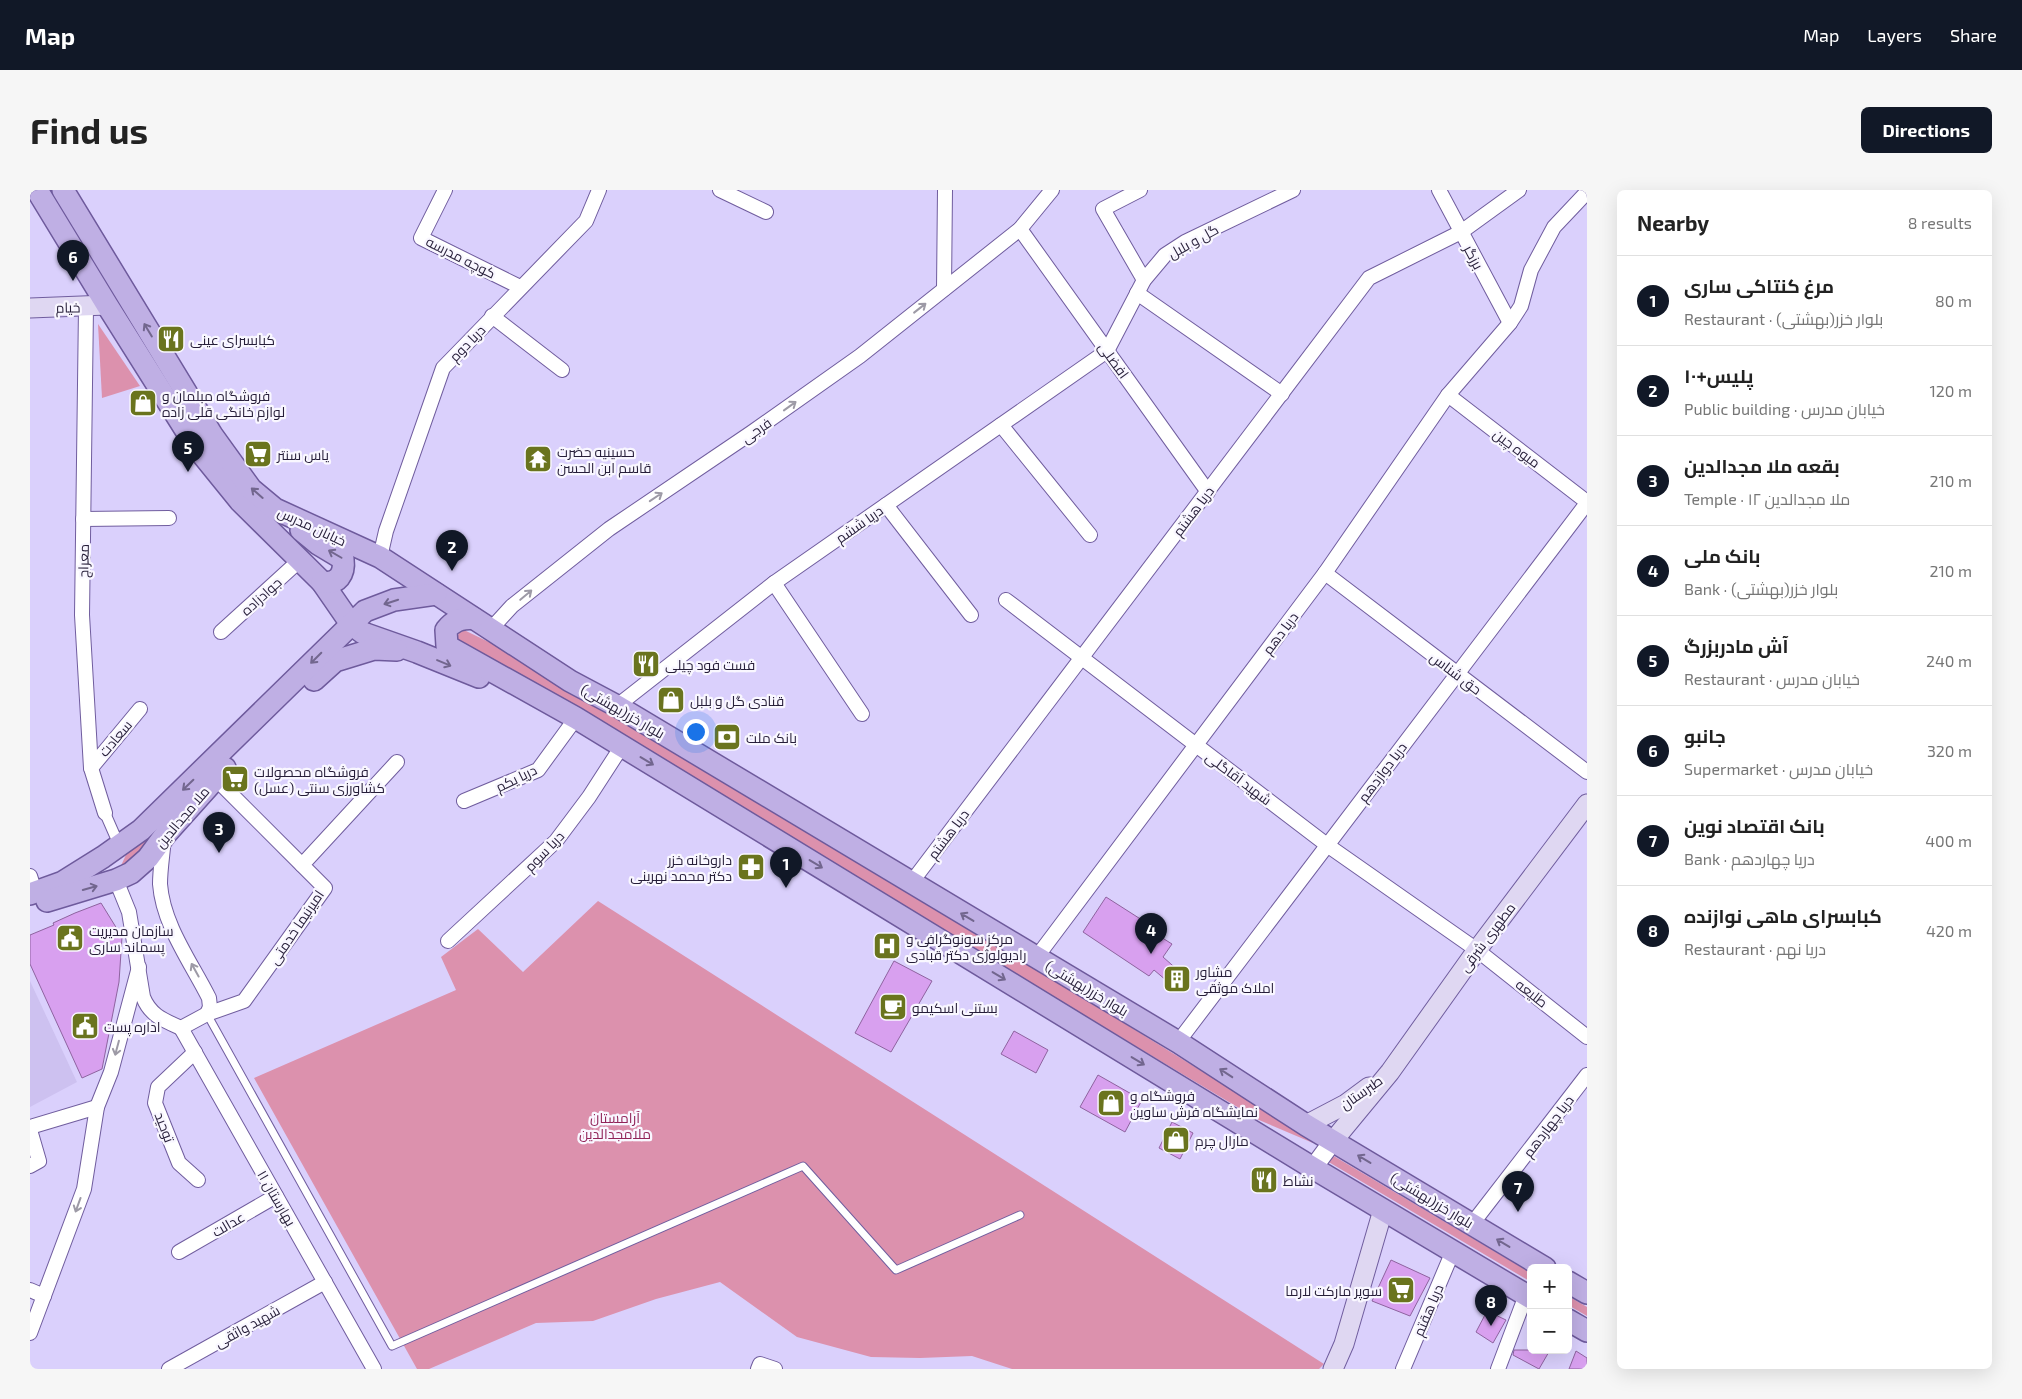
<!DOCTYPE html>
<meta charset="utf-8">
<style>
body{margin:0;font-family:"Exo 2",Cairo,sans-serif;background:#f6f6f6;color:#222}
.controls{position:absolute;right:15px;bottom:15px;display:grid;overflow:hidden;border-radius:8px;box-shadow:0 5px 20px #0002}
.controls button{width:45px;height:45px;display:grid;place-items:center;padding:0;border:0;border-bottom:1px solid #e0e0e0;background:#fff;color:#222;font:25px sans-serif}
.you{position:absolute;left:665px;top:541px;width:18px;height:18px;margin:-12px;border:4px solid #fff;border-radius:50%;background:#1a73e8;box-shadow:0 0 0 8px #1a73e833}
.badge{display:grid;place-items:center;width:32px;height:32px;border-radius:50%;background:#111827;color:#fff;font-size:16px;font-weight:700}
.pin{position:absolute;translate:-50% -41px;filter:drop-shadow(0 1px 2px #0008)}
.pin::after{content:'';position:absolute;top:26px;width:18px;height:15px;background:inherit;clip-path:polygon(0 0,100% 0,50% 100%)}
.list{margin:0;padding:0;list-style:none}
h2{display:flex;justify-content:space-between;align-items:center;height:65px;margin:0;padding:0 20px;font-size:21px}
h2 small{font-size:16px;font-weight:400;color:#767676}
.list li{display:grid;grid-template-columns:32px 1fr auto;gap:15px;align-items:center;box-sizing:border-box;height:90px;padding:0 20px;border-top:1px solid #e0e0e0}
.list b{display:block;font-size:19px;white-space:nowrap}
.list p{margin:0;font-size:16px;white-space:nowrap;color:#767676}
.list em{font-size:16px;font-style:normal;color:#767676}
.map{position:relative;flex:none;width:1557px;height:1179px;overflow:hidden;border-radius:8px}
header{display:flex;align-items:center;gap:30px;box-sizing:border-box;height:70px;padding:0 25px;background:#111827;color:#fff}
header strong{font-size:24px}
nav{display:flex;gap:28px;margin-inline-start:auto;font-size:18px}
.intro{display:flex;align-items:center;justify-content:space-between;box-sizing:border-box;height:120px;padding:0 30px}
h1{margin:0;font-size:35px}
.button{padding:12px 22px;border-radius:8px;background:#111827;color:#fff;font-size:18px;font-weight:700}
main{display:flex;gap:30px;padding:0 30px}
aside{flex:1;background:#fff;border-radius:8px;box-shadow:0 5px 20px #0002}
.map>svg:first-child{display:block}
.built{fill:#cdc1f0}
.green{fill:#dc91ad}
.building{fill:#d8a0ef;stroke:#8e639f}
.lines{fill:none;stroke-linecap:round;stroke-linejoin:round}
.service-casing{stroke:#705d9e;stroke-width:9}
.pedestrian-casing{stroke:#705d9e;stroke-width:12}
.minor-casing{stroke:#705d9e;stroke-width:16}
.tertiary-casing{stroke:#705d9e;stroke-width:20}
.secondary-casing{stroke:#705d9e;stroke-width:21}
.primary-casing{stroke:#6e5a9c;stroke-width:24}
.service{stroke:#fff;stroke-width:7}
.pedestrian{stroke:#fff;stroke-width:10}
.minor{stroke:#fff;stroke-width:14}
.tertiary{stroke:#fff;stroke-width:18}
.secondary{stroke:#dfd7f2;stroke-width:19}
.primary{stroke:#bfafe4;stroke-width:21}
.oneway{stroke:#9d9aa6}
.oneway2{stroke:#72668e}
.labels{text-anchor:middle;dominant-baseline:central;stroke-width:4.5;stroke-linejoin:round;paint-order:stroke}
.street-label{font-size:14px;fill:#261e39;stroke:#f9f7ff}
.poi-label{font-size:14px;fill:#261e39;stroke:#f9f7ff;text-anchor:start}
.park-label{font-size:14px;fill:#912358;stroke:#f9f7ff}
</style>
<header>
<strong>Map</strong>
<nav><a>Map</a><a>Layers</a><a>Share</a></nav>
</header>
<div class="intro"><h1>Find us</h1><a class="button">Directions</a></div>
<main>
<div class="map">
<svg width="1557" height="1179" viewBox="0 0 1557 1179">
<rect width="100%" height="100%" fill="#dad0fc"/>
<path class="built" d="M0 791 47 892 0 917Z"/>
<g class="green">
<path d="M68 134 110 196 72 208Z"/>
<path d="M430 440H434L540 491 1280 948 1283 953 1229 930 431 452 427 448Z"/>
<path d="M120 640 115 658 89 680 100 656Z"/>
<path d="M568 711 1294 1174 1289 1179H982L942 1166 890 1168 841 1167 767 1147 690 1092 626 1109 563 1131 506 1133 399 1179H387L224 888 426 800 411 767 448 739 493 782Z"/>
<path d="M1302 965 1501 1083V1092L1297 971Z"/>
<path d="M1538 1106 1557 1117V1126L1538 1115Z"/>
</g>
<g class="building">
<path d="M1076 707 1112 730 1110 734 1142 754 1133 767 1159 790 1150 802 1124 780 1119 786 1053 742Z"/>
<path d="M71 713 92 747 89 792 72 879 52 888 0 774V745L24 735 23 733 45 723Z"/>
<path d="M864 771 902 791 861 862 825 843Z"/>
<path d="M984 841 1018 860 1006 883 971 864Z"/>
<path d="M1068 885 1112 910 1095 942 1050 917Z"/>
<path d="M1142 932 1163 943 1150 969 1129 958Z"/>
<path d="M1361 1070 1400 1088 1380 1126 1342 1111Z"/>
<path d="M1457 1121 1476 1130 1463 1153 1446 1142Z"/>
<path d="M1484 1160H1520L1509 1179 1483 1165Z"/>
<path d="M1546 1161 1557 1168V1179H1539Z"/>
</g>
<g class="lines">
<g class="service-casing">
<path id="service" d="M177 824 362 1156 773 976 866 1080 990 1025"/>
</g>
<g class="pedestrian-casing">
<path id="pedestrian" d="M75 623 89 655"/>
</g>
<g class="minor-casing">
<g id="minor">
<path d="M415 0 391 48 490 97"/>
<path d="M690 0 736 22"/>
<path d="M1110 0 1073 19 1114 90"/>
<path d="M1409 0 1480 133"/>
<path d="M990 39 1178 302"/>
<path d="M914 99 915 0"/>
<path d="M1107 103 1252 204"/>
<path d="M56 117 52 425 61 578 75 623"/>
<path d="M462 126 532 180"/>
<path d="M1418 205 1557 312"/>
<path d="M971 235 1060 345"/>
<path d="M856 315 941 425"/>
<path d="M53 329 139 328"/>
<path d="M350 367 356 341 413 178 556 31 569 0"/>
<path d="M1295 383 1557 582"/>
<path d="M744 393 832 524"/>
<path d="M976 410 1297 655 1447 760 1557 847"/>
<path d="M461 439 482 416 579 339 721 243 830 166 990 39 1022 0"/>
<path d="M191 442 270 370"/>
<path d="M587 516 744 393 1077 161 1114 90 1135 65 1155 52 1263 0"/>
<path d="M61 578 110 519"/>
<path d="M185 588 272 675"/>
<path d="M434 611 508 580 546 528"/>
<path d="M134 647C133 662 130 679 130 694 133 735 161 772 179 808L180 817 177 824"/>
<path d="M0 686 5 702"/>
<path d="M86 690 99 722 113 807C120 825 133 830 151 838"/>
<path d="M881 693 1339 88 1431 42 1489 0"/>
<path d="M418 751 526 651 559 607 592 556"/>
<path d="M1006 768 1295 383 1418 205 1480 133 1491 116 1501 80 1524 37 1557 2"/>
<path d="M151 838 344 1179"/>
<path d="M151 838 177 824 214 811 295 698 272 675 367 572"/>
<path d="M1148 852 1557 313"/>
<path d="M165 862 128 897 125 913 149 973 168 990"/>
<path d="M0 937 67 917"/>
<path d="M0 940 9 971 0 976"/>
<path d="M1442 1034 1557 885"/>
<path d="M149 1062 246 1006"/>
<path d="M0 1100 14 1106"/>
<path d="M0 1143 54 999 67 917 81 882 109 777"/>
<path d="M139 1179 295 1092"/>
<path d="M728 1179 730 1174 745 1179"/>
<path d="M1373 1179 1423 1061"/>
<path d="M1468 1179 1496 1105"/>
</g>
</g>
<g class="tertiary-casing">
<path id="tertiary" d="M1283 978 1303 951"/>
</g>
<g class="secondary-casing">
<g id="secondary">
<path d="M0 118 77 115"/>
<path d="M1276 935 1316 914 1339 897"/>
<path d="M1303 951 1360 882 1447 760 1557 614"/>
<path d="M1303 1179 1314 1154 1353 1020"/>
</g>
</g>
<g class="primary-casing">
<g id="primary">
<path d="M7 0 77 115 167 258 210 311 292 392 321 434 333 443 387 462 449 487"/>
<path d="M33 0 182 245 221 299 245 319 350 367 540 491 587 516 1148 852 1276 935 1515 1078"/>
<path d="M271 340 288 354 313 369C315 384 308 395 292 392"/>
<path d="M443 428C430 429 424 430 416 440L417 456 546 528 1283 978 1501 1108"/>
<path d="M284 490 305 471 344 459 367 460"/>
<path d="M0 704 33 692 73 667 111 640 335 421 364 410 406 404"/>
<path d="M17 711 86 690 101 683 118 668 135 645 195 578"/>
<path d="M1538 1092 1557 1103"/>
<path d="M1538 1130 1557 1141"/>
</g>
</g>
<use href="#service" class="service"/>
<use href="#pedestrian" class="pedestrian"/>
<use href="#minor" class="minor"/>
<use href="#tertiary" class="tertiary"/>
<use href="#secondary" class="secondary"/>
<use href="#primary" class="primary"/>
</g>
<defs><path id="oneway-shaft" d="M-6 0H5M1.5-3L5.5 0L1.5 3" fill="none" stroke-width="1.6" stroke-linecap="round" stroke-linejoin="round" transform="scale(1.25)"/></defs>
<g class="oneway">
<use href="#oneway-shaft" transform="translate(890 118) rotate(-38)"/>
<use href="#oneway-shaft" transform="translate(760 216) rotate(-36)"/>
<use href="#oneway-shaft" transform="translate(626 307) rotate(-34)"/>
<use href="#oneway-shaft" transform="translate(496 405) rotate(-40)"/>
<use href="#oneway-shaft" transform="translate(165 780) rotate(-119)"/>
<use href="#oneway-shaft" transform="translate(87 858) rotate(105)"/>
<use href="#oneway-shaft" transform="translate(48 1015) rotate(110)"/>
</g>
<g class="oneway2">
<use href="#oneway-shaft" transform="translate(118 140) rotate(-121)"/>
<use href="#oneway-shaft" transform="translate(227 303) rotate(-139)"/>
<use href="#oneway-shaft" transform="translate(305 364) rotate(-150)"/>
<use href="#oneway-shaft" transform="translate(361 412) rotate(162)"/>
<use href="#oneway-shaft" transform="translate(286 468) rotate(135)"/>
<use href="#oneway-shaft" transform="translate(414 473) rotate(23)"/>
<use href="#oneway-shaft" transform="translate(617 571) rotate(31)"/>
<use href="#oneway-shaft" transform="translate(158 595) rotate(136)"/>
<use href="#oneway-shaft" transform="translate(786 674) rotate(31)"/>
<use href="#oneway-shaft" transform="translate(60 698) rotate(-16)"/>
<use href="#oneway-shaft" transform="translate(937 727) rotate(-149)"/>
<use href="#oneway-shaft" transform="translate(969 786) rotate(31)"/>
<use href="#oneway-shaft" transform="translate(1108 871) rotate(31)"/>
<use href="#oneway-shaft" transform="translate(1196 883) rotate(-147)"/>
<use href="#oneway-shaft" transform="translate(1334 969) rotate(-149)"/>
<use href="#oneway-shaft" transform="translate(1473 1053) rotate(-149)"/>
</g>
<defs>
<g id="restaurant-square" transform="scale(1.4375)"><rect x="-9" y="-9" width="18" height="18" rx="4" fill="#6a741e" stroke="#f9f7ff"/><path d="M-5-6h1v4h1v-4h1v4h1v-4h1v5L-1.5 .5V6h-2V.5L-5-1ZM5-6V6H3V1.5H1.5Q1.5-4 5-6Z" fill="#fff"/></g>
<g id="shop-square" transform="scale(1.4375)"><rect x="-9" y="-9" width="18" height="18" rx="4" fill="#6a741e" stroke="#f9f7ff"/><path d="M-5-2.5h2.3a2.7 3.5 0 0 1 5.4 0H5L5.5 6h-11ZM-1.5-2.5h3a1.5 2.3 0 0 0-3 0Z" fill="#fff"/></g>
<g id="supermarket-square" transform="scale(1.4375)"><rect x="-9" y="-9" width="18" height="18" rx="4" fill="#6a741e" stroke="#f9f7ff"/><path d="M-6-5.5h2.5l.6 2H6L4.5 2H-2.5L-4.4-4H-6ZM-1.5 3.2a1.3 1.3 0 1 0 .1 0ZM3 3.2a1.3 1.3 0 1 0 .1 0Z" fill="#fff"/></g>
<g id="temple-square" transform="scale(1.4375)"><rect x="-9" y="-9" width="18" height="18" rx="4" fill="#6a741e" stroke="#f9f7ff"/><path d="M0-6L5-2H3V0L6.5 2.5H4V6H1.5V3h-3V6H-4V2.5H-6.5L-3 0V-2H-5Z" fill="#fff"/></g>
<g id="bank-square" transform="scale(1.4375)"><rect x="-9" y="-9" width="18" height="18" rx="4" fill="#6a741e" stroke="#f9f7ff"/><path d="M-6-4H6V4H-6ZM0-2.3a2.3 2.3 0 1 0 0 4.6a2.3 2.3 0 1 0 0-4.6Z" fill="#fff"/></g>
<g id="pharmacy-square" transform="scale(1.4375)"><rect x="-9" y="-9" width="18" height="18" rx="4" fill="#6a741e" stroke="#f9f7ff"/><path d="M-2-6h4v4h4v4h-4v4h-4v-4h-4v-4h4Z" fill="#fff"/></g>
<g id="civic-square" transform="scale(1.4375)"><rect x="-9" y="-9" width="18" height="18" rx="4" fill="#6a741e" stroke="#f9f7ff"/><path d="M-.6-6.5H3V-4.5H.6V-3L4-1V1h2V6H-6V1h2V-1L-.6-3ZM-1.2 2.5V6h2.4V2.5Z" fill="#fff"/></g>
<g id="hospital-square" transform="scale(1.4375)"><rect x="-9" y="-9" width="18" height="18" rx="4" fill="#6a741e" stroke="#f9f7ff"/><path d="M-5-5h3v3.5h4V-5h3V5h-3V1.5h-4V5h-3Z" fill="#fff"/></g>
<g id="building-square" transform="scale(1.4375)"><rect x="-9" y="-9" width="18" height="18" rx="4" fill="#6a741e" stroke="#f9f7ff"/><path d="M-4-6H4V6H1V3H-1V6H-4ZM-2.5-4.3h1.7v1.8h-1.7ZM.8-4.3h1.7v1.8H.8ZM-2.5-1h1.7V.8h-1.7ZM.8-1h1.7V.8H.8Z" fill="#fff"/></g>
<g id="cafe-square" transform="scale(1.4375)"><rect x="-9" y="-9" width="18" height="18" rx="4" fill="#6a741e" stroke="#f9f7ff"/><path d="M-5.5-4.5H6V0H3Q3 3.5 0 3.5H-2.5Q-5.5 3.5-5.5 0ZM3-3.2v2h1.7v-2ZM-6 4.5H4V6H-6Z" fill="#fff"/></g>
</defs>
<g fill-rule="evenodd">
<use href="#restaurant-square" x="141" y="149"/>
<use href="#shop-square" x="113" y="213"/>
<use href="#supermarket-square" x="228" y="264"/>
<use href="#temple-square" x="508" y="269"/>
<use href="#restaurant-square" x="616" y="474"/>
<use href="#shop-square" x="641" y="510"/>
<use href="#bank-square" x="697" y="547"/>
<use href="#supermarket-square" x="205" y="589"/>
<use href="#pharmacy-square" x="721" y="677"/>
<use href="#civic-square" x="40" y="748"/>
<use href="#hospital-square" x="857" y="756"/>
<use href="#building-square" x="1147" y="789"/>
<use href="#cafe-square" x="863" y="817"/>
<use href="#civic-square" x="55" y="836"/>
<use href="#shop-square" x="1081" y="913"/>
<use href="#shop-square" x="1146" y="950"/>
<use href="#restaurant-square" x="1234" y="990"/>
<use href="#supermarket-square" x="1371" y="1100"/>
</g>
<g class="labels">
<g class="street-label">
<text transform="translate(1163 51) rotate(-29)">گل و بلبل</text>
<text transform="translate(431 67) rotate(27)">کوچه مدرسه</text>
<text transform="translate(1444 67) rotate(62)">برزگر</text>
<text transform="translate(38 117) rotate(-1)">خیام</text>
<text transform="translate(437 153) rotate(-46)">دریا دوم</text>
<text transform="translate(1084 170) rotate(54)">افضلی</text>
<text transform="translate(726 240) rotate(-35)">فرجی</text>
<text transform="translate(1487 258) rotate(37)">میوه چین</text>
<text transform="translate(1163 321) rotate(-53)">دریا هشتم</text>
<text transform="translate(829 334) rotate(-35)">دریا ششم</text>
<text transform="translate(282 336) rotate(25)">خیابان مدرس</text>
<text transform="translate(53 371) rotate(-89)">معراج</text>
<text transform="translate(231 406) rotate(-42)">جوادزاده</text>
<text transform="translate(1250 443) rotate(-53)">دریا دهم</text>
<text transform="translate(1426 483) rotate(37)">حق شناس</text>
<text transform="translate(593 521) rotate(30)">بلوار خزر(بهشتی)</text>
<text transform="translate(85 548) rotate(-50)">سعادت</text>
<text transform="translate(1352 582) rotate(-53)">دریا دوازدهم</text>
<text transform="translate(486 588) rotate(-26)">دریا یکم</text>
<text transform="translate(1209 588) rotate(37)">شهید آقاگلی</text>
<text transform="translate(152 627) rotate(-50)">ملا مجدالدین</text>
<text transform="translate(918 644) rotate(-53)">دریا هشتم</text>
<text transform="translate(514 661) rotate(-46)">دریا سوم</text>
<text transform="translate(266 737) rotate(-56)">امیرنیما خدمتی</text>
<text transform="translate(1457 747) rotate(-53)">مطهری شرقی</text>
<text transform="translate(1057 798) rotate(31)">بلوار خزر(بهشتی)</text>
<text transform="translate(1502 803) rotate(38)">طلیعه</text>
<text transform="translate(1331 902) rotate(-35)">طبرستان</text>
<text transform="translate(1518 936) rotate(-53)">دریا چهاردهم</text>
<text transform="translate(135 937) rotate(69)">توحید</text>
<text transform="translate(247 1008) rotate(60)">بهارستان ۱۱</text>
<text transform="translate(1402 1010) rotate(31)">بلوار خزر(بهشتی)</text>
<text transform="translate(198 1034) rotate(-30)">عدالت</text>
<text transform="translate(1398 1120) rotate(-67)">دریا هقتم</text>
<text transform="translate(217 1136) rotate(-29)">شهید واثقی</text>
</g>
<g class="poi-label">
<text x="160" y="149">کبابسرای عینی</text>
<text x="132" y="205">فروشگاه مبلمان و<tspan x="132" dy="16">لوازم خانگی قلی زاده</tspan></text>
<text x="527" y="261">حسینیه حضرت<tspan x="527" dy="16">قاسم ابن الحسن</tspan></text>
<text x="247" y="264">یاس سنتر</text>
<text x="635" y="474">فست فود چیلی</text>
<text x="660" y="510">قنادی گل و بلبل</text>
<text x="716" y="547">بانک ملت</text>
<text x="224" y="581">فروشگاه محصولات<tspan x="224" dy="16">کشاورزی سنتی (عسل)</tspan></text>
<text x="702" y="669" text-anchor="end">داروخانه خزر<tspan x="702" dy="16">دکتر محمد نهرینی</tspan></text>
<text x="59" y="740">سازمان مدیریت<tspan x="59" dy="16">پسماند ساری</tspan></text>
<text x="876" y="748">مركز سونوگرافی و<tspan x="876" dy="16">راديولوژی دكتر قبادی</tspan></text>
<text x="1166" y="781">مشاور<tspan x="1166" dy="16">املاک موثقی</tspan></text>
<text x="882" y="817">بستنی اسکیمو</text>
<text x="74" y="836">اداره پست</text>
<text x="1100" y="905">فروشگاه و<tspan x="1100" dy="16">نمایشگاه فرش ساوین</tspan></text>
<text x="1165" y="950">مارال چرم</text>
<text x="1253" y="990">نشاط</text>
<text x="1352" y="1100" text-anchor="end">سوپر مارکت لارما</text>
</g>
<g class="park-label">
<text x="585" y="927">آرامستان<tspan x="585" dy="16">ملامجدالدین</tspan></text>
</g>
</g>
</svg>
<div class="controls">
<button>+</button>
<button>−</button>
</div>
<div class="you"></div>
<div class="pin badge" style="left:756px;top:698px">1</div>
<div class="pin badge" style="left:422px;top:381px">2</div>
<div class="pin badge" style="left:189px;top:663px">3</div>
<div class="pin badge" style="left:1121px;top:764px">4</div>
<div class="pin badge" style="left:158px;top:282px">5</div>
<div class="pin badge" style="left:43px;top:91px">6</div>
<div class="pin badge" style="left:1488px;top:1022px">7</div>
<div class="pin badge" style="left:1461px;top:1136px">8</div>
</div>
<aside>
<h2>Nearby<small>8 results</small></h2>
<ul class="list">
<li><span class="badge">1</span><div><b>مرغ کنتاکی ساری</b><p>Restaurant · بلوار خزر(بهشتی)</p></div><em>80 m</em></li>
<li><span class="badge">2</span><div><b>پلیس+١٠</b><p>Public building · خیابان مدرس</p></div><em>120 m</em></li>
<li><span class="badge">3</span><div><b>بقعه ملا مجدالدين</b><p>Temple · ملا مجدالدین ١٢</p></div><em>210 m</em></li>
<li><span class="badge">4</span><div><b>بانک ملی</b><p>Bank · بلوار خزر(بهشتی)</p></div><em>210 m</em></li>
<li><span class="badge">5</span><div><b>آش مادربزرگ</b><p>Restaurant · خیابان مدرس</p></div><em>240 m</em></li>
<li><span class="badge">6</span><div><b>جانبو</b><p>Supermarket · خیابان مدرس</p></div><em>320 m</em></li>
<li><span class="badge">7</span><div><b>بانک اقتصاد نوین</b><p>Bank · دریا چهاردهم</p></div><em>400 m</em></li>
<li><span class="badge">8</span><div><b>کبابسرای ماهی نوازنده</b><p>Restaurant · دریا نهم</p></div><em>420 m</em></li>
</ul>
</aside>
</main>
